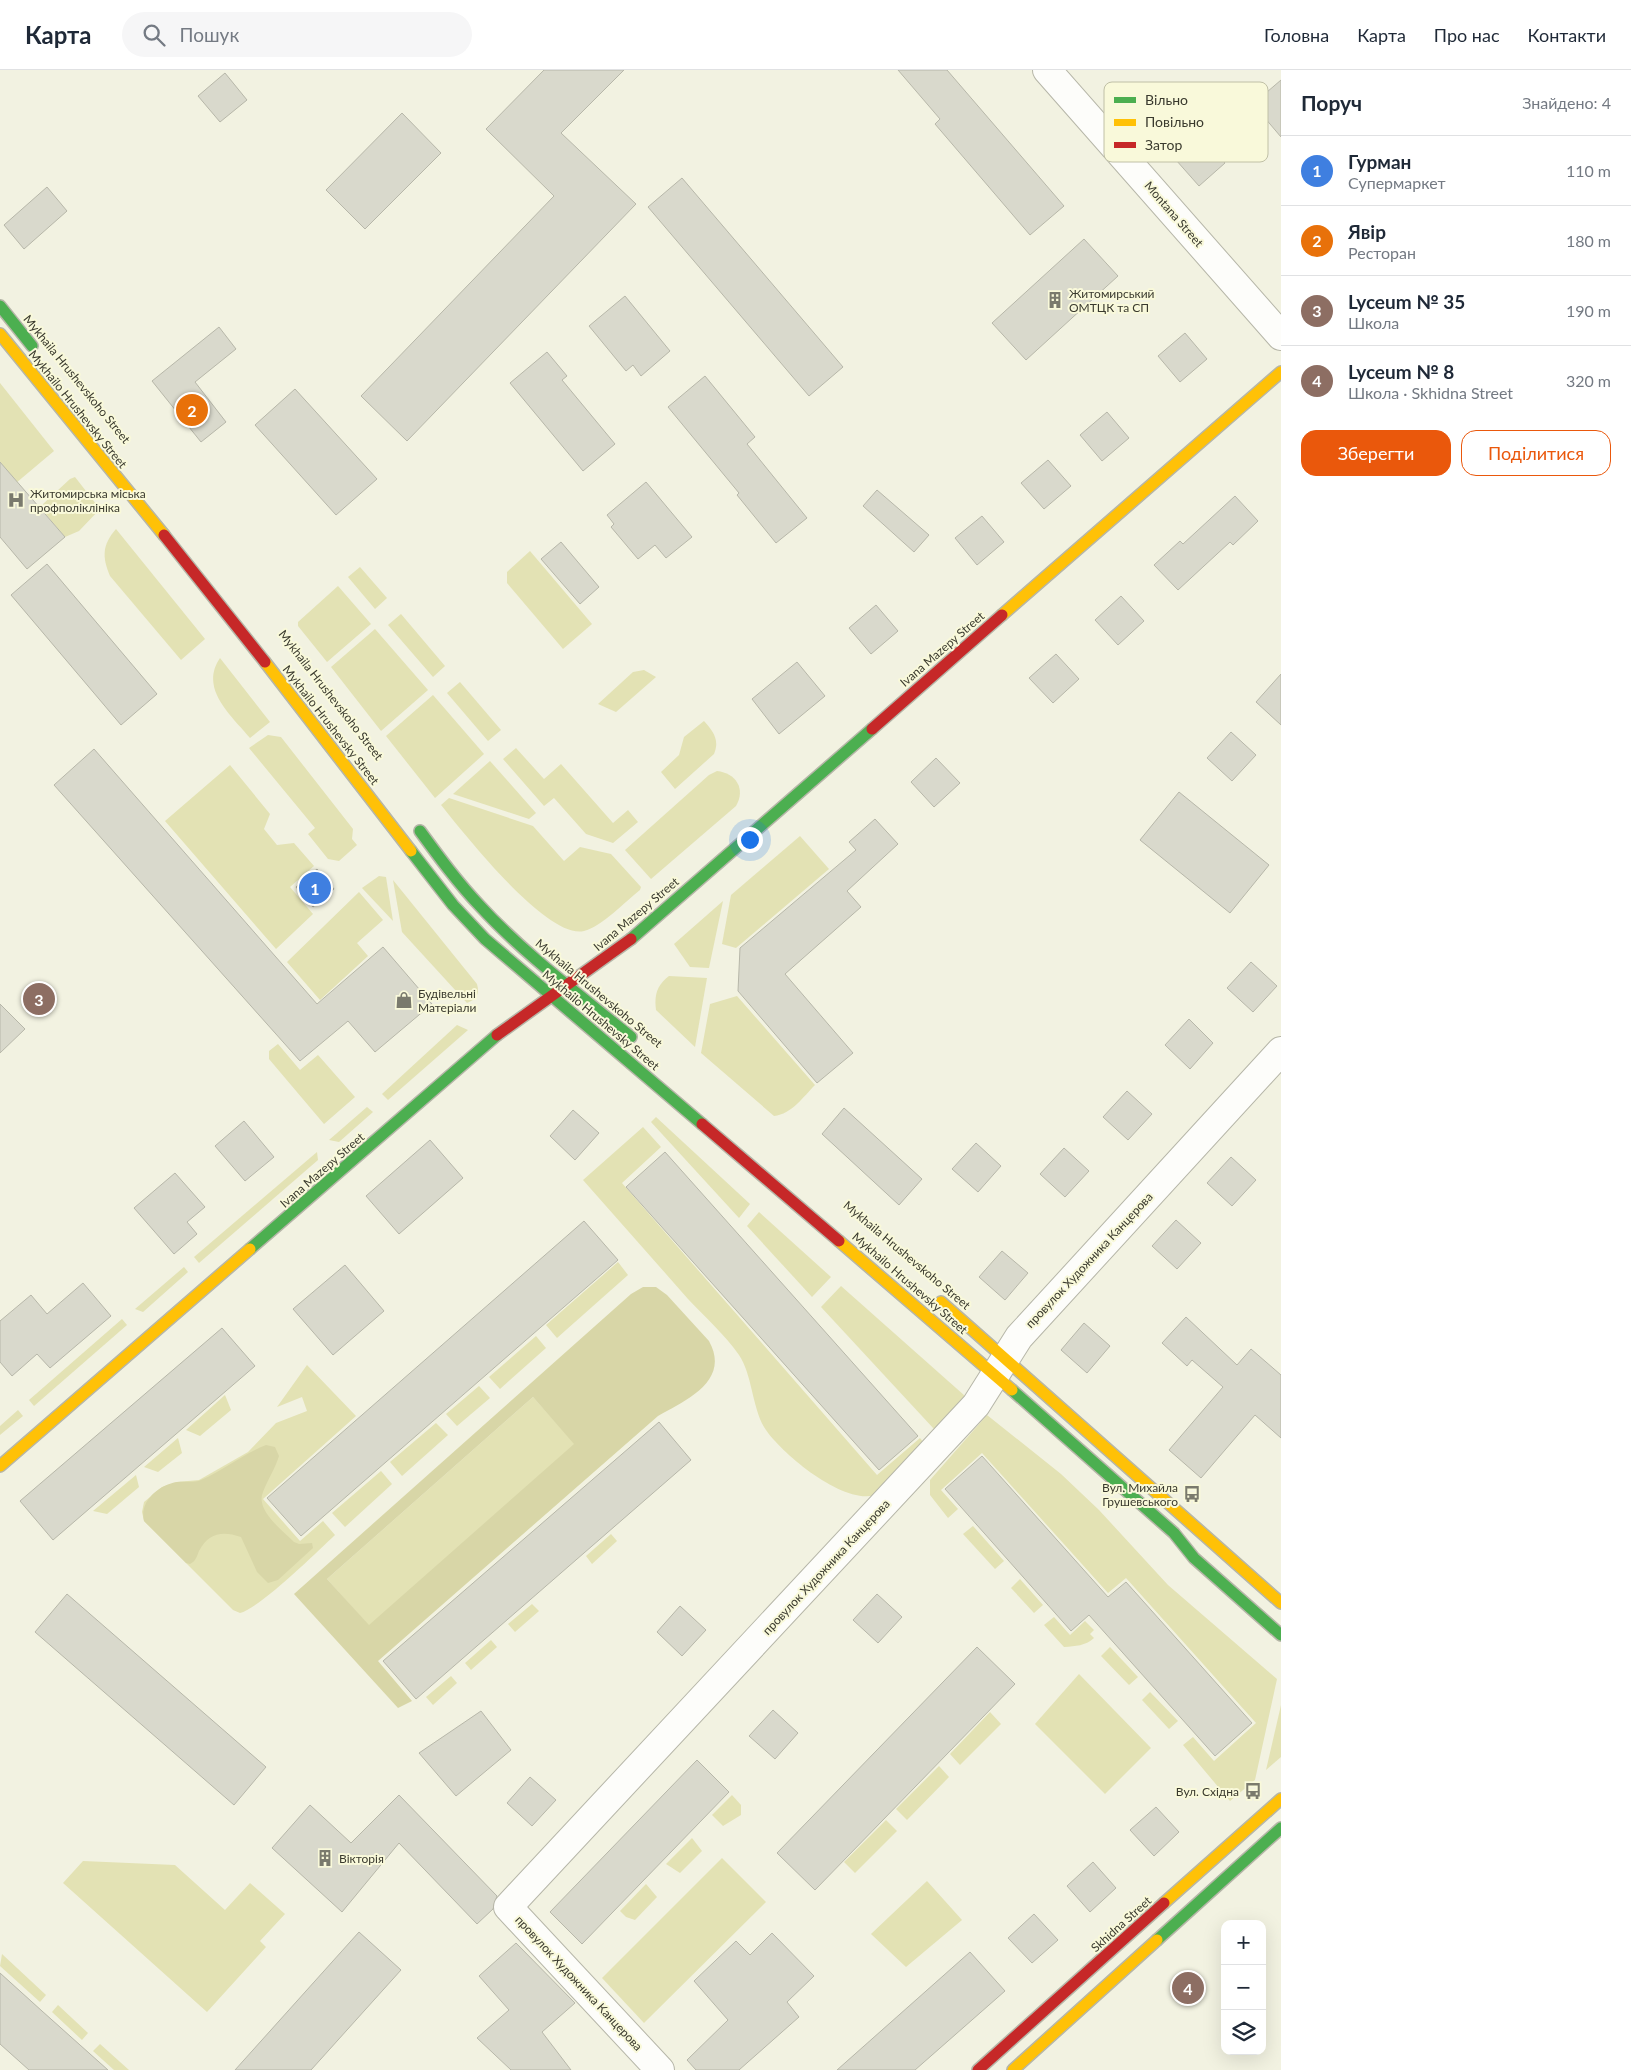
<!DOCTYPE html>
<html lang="uk">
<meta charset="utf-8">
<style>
body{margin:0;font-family:Lato,sans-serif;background:#f6f6f7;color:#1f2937}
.controls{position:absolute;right:15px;bottom:15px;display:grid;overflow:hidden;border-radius:10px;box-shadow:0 5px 20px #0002}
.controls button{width:45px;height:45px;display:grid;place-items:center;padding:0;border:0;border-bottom:1px solid #e0e1e3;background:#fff;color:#1f2937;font:25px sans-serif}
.you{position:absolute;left:749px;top:769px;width:18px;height:18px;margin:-12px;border:4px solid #fff;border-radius:50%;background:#1a73e8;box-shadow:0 0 0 8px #1a73e833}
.badge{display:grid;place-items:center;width:32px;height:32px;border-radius:50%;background:#ea580c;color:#fff;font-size:16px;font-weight:700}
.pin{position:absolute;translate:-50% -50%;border:2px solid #fff;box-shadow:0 1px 5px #0006}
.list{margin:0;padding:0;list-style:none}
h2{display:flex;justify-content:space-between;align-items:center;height:65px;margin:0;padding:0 20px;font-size:21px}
h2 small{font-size:16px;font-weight:400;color:#747a83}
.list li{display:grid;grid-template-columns:32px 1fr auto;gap:15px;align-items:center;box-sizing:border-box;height:70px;padding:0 20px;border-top:1px solid #e0e1e3}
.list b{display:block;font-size:19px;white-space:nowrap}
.list p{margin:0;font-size:16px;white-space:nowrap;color:#747a83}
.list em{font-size:16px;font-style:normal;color:#747a83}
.actions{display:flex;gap:10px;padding:15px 20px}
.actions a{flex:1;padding:11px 0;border:1px solid #ea580c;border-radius:15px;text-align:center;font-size:18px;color:#ea580c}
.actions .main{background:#ea580c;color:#fff}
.icon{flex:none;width:28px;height:28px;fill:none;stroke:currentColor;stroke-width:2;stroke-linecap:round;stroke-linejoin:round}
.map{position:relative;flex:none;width:1281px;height:2000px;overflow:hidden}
header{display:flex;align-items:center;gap:30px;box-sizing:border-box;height:70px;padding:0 25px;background:#fff;border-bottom:1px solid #e0e1e3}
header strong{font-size:24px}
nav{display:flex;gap:28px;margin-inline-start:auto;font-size:18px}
.search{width:350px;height:45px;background:#f6f6f7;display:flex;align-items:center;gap:12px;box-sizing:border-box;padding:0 18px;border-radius:28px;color:#747a83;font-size:19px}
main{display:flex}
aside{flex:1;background:#fff}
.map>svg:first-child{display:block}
.green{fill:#e3e2b4}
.forest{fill:#d8d6a7;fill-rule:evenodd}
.building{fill:#d9d9cc;stroke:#b7b7a9}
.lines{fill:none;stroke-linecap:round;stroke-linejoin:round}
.street-casing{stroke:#b6b6a8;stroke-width:30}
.fast-casing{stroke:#b6b6a8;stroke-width:14}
.slow-casing{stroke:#b6b6a8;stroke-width:14}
.jam-casing{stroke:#b6b6a8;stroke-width:14}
.street{stroke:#fdfdfa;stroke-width:28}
.fast{stroke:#4caf50;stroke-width:11}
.slow{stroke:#ffc107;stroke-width:11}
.jam{stroke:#c62828;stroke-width:11}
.labels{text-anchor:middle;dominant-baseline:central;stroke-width:4;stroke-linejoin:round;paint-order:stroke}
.street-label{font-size:12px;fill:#3a3a2e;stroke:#f9f9da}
.poi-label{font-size:12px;fill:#3a3a2e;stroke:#f9f9da;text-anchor:start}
.key{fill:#f9f9da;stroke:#c0c0a6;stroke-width:1}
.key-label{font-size:14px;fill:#3a3a2e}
</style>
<header>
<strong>Карта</strong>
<div class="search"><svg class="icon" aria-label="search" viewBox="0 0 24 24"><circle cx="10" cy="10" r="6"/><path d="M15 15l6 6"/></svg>Пошук</div>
<nav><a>Головна</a><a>Карта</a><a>Про нас</a><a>Контакти</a></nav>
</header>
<main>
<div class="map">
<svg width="1281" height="2000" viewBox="0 0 1281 2000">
<rect width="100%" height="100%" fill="#f2f2e1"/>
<g class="green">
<path d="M0 313 54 381 16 413 0 393Z"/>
<path d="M75 407 100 439 79 461 65 467 43 441 46 438 43 434 70 409Z"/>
<path d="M116 459 205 569 181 590 110 506C102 487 102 475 116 459Z"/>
<path d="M530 481 592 554 563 579 507 513V502Z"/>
<path d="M360 497 387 528 375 539 348 507Z"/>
<path d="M338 516 371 554 327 592 298 556V552Z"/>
<path d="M401 544 445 596 433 607 388 555Z"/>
<path d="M375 559 428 620 381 661 331 597Z"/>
<path d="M220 588 270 652 250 668C231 645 199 619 220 588Z"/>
<path d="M644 600 656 607 616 642 598 634 633 602Z"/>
<path d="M460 612 501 660 488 671 447 623Z"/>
<path d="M433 625 484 684 435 728 386 666Z"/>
<path d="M704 651C713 661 720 670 714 684L675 719 661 702 679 685 684 667Z"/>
<path d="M268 665 281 667 353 759 352 769 357 775 339 791 328 789 308 764 315 758 249 678Z"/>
<path d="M516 678 544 709 561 694 613 753 628 740 638 752 613 773 586 764 554 728 544 736 503 689Z"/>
<path d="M490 691 536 743 529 749 453 724Z"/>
<path d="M230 695 270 744 264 759 277 775 294 773 314 796 290 817 313 844 276 879 165 751Z"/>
<path d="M717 701C736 703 746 719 736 736L651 809 625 780 709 705Z"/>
<path d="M449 728 533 756 564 791 580 777 611 784 641 817 640 820C626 831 601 857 584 861 547 870 463 762 441 735Z"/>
<path d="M800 766 829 799 736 878 722 874 731 825Z"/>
<path d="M379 806 386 807 393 851 362 818Z"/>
<path d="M393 810 477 914C480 925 476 929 467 933L402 862Z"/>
<path d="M359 822 383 850 357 873 368 886 320 930 287 892Z"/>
<path d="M723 831 709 898 690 897 674 874Z"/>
<path d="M669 906 707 908 695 977 656 940C654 925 657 915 669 906Z"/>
<path d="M737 926 815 1015C803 1027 792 1044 774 1046L701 983 710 934Z"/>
<path d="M457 955 468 960 388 1030 382 1024Z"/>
<path d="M278 974 300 1000 318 985 355 1027 324 1054 269 989V981Z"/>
<path d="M367 1037 373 1042 339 1072 329 1070Z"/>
<path d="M656 1047 750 1134 739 1148 651 1052Z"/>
<path d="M643 1057 661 1077 622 1113 877 1405 920 1368 928 1378C914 1392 899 1411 882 1422 851 1443 779 1382 764 1357 752 1336 752 1304 739 1285 725 1265 705 1247 688 1229 653 1189 618 1150 583 1110Z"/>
<path d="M317 1082 318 1090 199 1193 194 1187Z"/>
<path d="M759 1142 831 1207 812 1227 747 1156Z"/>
<path d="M618 1192 628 1205 557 1268 546 1255Z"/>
<path d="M184 1197 188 1202 143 1242 135 1239Z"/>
<path d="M841 1216 965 1326 934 1359 821 1237Z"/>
<path d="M122 1249 127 1255 34 1336 29 1330Z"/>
<path d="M536 1266 546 1278 500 1319 489 1307Z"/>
<path d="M307 1295 356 1346 263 1429 300 1471 323 1451 335 1465C317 1482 260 1538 240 1543L233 1540 144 1451 142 1442 144 1432 162 1417 177 1412 199 1410 248 1382 276 1353 307 1341 302 1327 277 1337Z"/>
<path d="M479 1316 490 1328 457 1356 446 1344Z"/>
<path d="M225 1325 231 1340 200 1366 186 1360Z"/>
<path d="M533 1327 575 1374 369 1556 327 1509Z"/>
<path d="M18 1340 23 1346 0 1365V1356Z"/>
<path d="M987 1345 1061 1404 1099 1440 1168 1515 1277 1609 1255 1710 1230 1731 1183 1675 1193 1667 1214 1691 1256 1653 1126 1508 1108 1523 982 1383 941 1420 958 1439 948 1448 930 1425V1410Z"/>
<path d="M436 1353 448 1365 402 1406 390 1392Z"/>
<path d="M178 1368 182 1383 158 1402 144 1397Z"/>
<path d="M381 1401 392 1414 345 1457 332 1443Z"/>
<path d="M136 1405 139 1417 107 1444 93 1441Z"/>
<path d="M973 1456 1004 1491 995 1499 963 1464Z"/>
<path d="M611 1464 617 1471 592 1494 586 1486Z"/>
<path d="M1020 1509 1043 1535 1034 1543 1011 1518Z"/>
<path d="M532 1534 539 1541 515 1562 508 1554Z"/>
<path d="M1054 1547 1070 1565 1085 1551 1094 1560 1090 1564 1094 1568C1085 1576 1076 1576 1064 1577L1044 1555Z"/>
<path d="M491 1570 497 1577 471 1600 465 1593Z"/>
<path d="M1110 1577 1138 1607 1129 1615 1101 1586Z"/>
<path d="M1079 1604 1151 1678 1105 1724 1035 1654Z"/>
<path d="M451 1606 457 1613 433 1635 426 1627Z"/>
<path d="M1150 1622 1178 1651 1169 1659 1142 1630Z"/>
<path d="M1281 1635V1687L1266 1700Z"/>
<path d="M990 1642 1001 1654 960 1695 950 1684Z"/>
<path d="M939 1696 949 1707 907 1750 896 1739Z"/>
<path d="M732 1725 741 1735V1745L723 1756 712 1745Z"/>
<path d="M886 1750 897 1761 855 1803 844 1792Z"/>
<path d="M692 1768 702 1781 680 1803 666 1794Z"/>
<path d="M722 1788 766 1832 644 1953 602 1908Z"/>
<path d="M83 1791 175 1795 225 1840 250 1813 285 1844 260 1871 266 1877 207 1942 63 1813Z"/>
<path d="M927 1811 962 1850 906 1897 871 1864Z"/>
<path d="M646 1814 657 1827 635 1850 626 1847 620 1841Z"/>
<path d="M2 1884 46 1925 40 1932 0 1896Z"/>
<path d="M58 1935 88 1963 82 1970 52 1942Z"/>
<path d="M100 1974 129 2000H114L93 1981Z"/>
</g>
<g class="forest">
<path d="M643 1217H656L667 1225 709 1271C731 1311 686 1330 658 1346L378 1591 412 1631 398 1638 294 1524 631 1224ZM533 1327 574 1374 369 1555 327 1509Z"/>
<path d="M266 1375 275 1377 279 1386C275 1399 268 1409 263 1422 255 1440 282 1460 294 1472L299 1474 312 1473 313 1478 278 1510 268 1513 257 1502 241 1467C223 1461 209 1462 199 1481 197 1486 196 1491 190 1494L186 1493 144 1451C139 1431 159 1415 177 1412 185 1411 194 1413 201 1410 224 1400 243 1384 266 1375Z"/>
</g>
<g class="building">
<path d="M544 0H624L561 63 636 134 407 371 361 326 554 126 486 59Z"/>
<path d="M898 0H947L1064 136 1030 165 935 54 940 49Z"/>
<path d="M225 3 247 30 220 52 198 26Z"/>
<path d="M1281 10V67L1253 34Z"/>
<path d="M402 43 441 83 365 159 326 120Z"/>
<path d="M1203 67 1225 93 1199 116 1176 90Z"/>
<path d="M682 108 843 297 809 326 648 137Z"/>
<path d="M47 117 67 141 24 179 4 155Z"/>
<path d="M1084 169 1118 206 1026 290 992 253Z"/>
<path d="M625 226 670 281 641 306 633 295 626 301 589 256Z"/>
<path d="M219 257 236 279 195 312 226 352 201 372 152 311Z"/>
<path d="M1185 263 1207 289 1180 312 1158 286Z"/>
<path d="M547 282 567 306 562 310 615 374 583 401 510 313Z"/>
<path d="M705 306 755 367 747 374 807 448 776 473 737 425 739 423 668 337Z"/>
<path d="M295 319 377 409 336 445 255 355Z"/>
<path d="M1107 342 1129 368 1102 391 1080 365Z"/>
<path d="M1048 390 1071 416 1044 439 1021 413Z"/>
<path d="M0 392 65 467 27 499 0 467Z"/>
<path d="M646 412 692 467 666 488 655 475 638 489 611 457 614 454 607 445Z"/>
<path d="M877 420 929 465 914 482 863 436Z"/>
<path d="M1235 426 1258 451 1233 475 1230 472 1178 520 1154 495 1180 471 1183 474Z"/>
<path d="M982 446 1004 472 977 495 955 468Z"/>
<path d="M561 472 599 517 580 534 541 489Z"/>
<path d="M47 494 157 624 121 655 11 525Z"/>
<path d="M1121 526 1144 551 1118 575 1095 550Z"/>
<path d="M876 535 898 561 871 584 849 558Z"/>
<path d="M1056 584 1079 609 1053 633 1029 608Z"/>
<path d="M797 592 825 626 779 664 752 629Z"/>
<path d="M1281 604V655L1256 632Z"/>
<path d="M1231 662 1256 685 1232 711 1207 688Z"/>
<path d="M94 679 317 934 383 877 432 934 375 982 348 951 300 991 54 715Z"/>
<path d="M936 688 960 713 934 737 911 712Z"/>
<path d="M1179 722 1269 795 1230 843 1140 770Z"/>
<path d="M875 749 898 774 847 821 861 837 785 904 853 983 817 1013 738 921 740 878 856 780 849 772Z"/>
<path d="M317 799 334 819 313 837 296 817Z"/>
<path d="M1251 892 1277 916 1253 942 1227 918Z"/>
<path d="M0 934 25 959 0 983Z"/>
<path d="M1189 949 1213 973 1190 999 1165 975Z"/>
<path d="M1127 1021 1152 1044 1128 1070 1103 1047Z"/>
<path d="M844 1038 922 1109 899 1135 822 1064Z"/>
<path d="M573 1040 599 1063 575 1090 550 1066Z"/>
<path d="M244 1051 274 1087 245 1111 215 1076Z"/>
<path d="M430 1070 463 1108 399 1164 366 1126Z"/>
<path d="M976 1073 1001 1096 978 1122 952 1099Z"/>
<path d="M1064 1078 1089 1101 1065 1127 1040 1104Z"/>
<path d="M665 1082 918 1366 879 1400 626 1117Z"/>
<path d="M1231 1087 1256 1110 1232 1136 1207 1113Z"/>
<path d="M175 1103 205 1137 187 1152 197 1164 174 1184 134 1138Z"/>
<path d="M1176 1150 1201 1173 1177 1199 1152 1176Z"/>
<path d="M584 1151 618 1190 301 1466 267 1428Z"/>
<path d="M1002 1181 1028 1203 1005 1230 979 1207Z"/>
<path d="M345 1195 384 1241 333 1285 293 1239Z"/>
<path d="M83 1213 111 1246 50 1298 37 1284 12 1306 0 1292V1251L31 1225 47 1244Z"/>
<path d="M1186 1247 1237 1295 1251 1279 1281 1305V1368L1255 1345 1201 1408 1169 1380 1223 1317 1192 1290 1187 1296 1162 1273Z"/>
<path d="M1084 1253 1110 1276 1087 1303 1061 1280Z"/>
<path d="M222 1258 255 1296 53 1470 20 1431Z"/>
<path d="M659 1352 691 1390 416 1629 383 1591Z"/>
<path d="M982 1386 1108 1527 1126 1512 1252 1653 1215 1686 1089 1545 1071 1561 945 1419Z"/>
<path d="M67 1524 266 1697 234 1735 35 1562Z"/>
<path d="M877 1524 902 1547 878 1573 853 1550Z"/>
<path d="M680 1536 706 1560 682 1586 657 1562Z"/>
<path d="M977 1577 1015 1614 815 1820 777 1783Z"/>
<path d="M773 1640 798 1663 775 1689 749 1666Z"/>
<path d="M481 1641 511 1680 456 1726 419 1683Z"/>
<path d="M697 1690 729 1722 582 1874 550 1842Z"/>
<path d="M530 1707 556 1730 532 1756 507 1733Z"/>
<path d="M399 1725 497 1826 493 1839 477 1854 399 1773 342 1842 272 1778 310 1735 351 1773Z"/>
<path d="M1156 1737 1179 1762 1154 1786 1130 1760Z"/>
<path d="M1093 1792 1116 1818 1090 1842 1067 1816Z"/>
<path d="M1034 1844 1058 1870 1032 1893 1008 1868Z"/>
<path d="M359 1862 401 1900 311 2000H235Z"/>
<path d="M772 1863 814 1906 787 1932 799 1947 739 2000H696L687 1990 728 1950 694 1911 736 1871 750 1885Z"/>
<path d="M516 1873 575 1933 542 1962 571 2000H511L477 1968 509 1940 479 1906Z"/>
<path d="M970 1882 1005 1921 915 2000H837Z"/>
<path d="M0 1903 42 1941 108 2000H29L0 1974Z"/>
</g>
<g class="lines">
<g class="street-casing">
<g id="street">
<path d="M1047 0 1281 266"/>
<path d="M660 2000 508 1837 976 1335 1019 1267 1281 981"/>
</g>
</g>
<g class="fast-casing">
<g id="fast">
<path d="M0 236 32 276"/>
<path d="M420 761C439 787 458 813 480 836 525 885 580 925 631 967"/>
<path d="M411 781 453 835 485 869 702 1054"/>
<path d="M631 869 872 659"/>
<path d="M250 1179 497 965"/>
<path d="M1012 1320 1174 1463 1194 1488 1281 1565"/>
<path d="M1157 1870 1281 1758"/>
</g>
</g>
<g class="slow-casing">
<g id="slow">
<path d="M0 264 164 465"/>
<path d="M1002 545 1281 302"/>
<path d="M265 592 411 781"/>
<path d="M839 1171 1012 1320"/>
<path d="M941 1232 1281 1533"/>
<path d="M0 1396 250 1179"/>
<path d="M1164 1833 1281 1729"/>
<path d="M1013 2000 1157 1870"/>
</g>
</g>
<g class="jam-casing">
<g id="jam">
<path d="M164 465 265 592"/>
<path d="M872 659 1002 545"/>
<path d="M497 965 631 869"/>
<path d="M702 1054 839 1171"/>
<path d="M978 2000 1164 1833"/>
</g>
</g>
<use href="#street" class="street"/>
<use href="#fast" class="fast"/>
<use href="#slow" class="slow"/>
<use href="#jam" class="jam"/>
</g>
<defs>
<g id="building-bare" transform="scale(1.35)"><path d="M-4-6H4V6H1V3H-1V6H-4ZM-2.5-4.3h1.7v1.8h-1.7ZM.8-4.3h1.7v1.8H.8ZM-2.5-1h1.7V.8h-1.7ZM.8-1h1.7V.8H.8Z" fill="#7a7a6d" stroke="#f9f9da" stroke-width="2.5" paint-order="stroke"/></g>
<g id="hospital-bare" transform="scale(1.35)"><path d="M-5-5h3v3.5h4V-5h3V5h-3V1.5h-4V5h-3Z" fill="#7a7a6d" stroke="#f9f9da" stroke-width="2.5" paint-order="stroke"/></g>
<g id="shop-bare" transform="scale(1.35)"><path d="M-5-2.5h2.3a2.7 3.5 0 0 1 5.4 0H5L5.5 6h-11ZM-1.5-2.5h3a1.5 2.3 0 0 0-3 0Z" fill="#7a7a6d" stroke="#f9f9da" stroke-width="2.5" paint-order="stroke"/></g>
<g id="bus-bare" transform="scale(1.35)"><path d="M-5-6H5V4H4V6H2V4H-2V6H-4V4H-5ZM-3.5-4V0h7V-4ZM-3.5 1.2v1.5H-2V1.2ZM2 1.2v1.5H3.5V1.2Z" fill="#7a7a6d" stroke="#f9f9da" stroke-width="2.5" paint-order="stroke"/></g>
</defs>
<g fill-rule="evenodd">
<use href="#building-bare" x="1055" y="230"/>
<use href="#hospital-bare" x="16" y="430"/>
<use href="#shop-bare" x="404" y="930"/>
<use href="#bus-bare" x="1192" y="1424"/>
<use href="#bus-bare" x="1253" y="1721"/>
<use href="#building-bare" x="325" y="1788"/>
</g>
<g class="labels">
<g class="street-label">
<text transform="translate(1174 144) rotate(49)">Montana Street</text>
<text transform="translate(77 309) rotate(51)">Mykhaila Hrushevskoho Street</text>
<text transform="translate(78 339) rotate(51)">Mykhailo Hrushevsky Street</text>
<text transform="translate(942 579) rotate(-41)">Ivana Mazepy Street</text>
<text transform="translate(331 625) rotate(52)">Mykhaila Hrushevskoho Street</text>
<text transform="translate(331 655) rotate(52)">Mykhailo Hrushevsky Street</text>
<text transform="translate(636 844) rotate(-40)">Ivana Mazepy Street</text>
<text transform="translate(599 923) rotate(40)">Mykhaila Hrushevskoho Street</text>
<text transform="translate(601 950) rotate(40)">Mykhailo Hrushevsky Street</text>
<text transform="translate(322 1100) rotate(-41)">Ivana Mazepy Street</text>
<text transform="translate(907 1185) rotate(40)">Mykhaila Hrushevskoho Street</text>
<text transform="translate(1089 1190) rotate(-47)">провулок Художника Канцерова</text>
<text transform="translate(910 1213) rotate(41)">Mykhailo Hrushevsky Street</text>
<text transform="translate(826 1497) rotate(-47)">провулок Художника Канцерова</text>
<text transform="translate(1121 1854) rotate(-42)">Skhidna Street</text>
<text transform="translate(579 1913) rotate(47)">провулок Художника Канцерова</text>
</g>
<g class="poi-label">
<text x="1069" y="223">Житомирський<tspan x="1069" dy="14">ОМТЦК та СП</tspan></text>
<text x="30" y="423">Житомирська міська<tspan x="30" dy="14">профполіклініка</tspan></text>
<text x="418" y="923">Будівельні<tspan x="418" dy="14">Матеріали</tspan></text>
<text x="1178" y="1417" text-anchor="end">Вул. Михайла<tspan x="1178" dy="14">Грушевського</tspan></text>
<text x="1239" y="1721" text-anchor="end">Вул. Східна</text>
<text x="339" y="1788">Вікторія</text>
</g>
</g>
<rect x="1104" y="12" width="164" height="80" rx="8" class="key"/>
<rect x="1114" y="27" width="22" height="6" fill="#4caf50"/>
<rect x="1114" y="49" width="22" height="7" fill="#ffc107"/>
<rect x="1114" y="72" width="22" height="6" fill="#c62828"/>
<g class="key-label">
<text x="1145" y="35">Вільно</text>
<text x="1145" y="57">Повільно</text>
<text x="1145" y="80">Затор</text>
</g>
</svg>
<div class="controls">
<button>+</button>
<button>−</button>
<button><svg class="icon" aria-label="layers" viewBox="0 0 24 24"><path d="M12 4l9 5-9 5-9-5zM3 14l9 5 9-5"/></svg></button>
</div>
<div class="you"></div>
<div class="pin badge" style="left:315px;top:818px;background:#3f7fe0">1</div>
<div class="pin badge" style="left:192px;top:340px;background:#e8710a">2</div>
<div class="pin badge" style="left:39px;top:929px;background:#8d6e63">3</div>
<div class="pin badge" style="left:1188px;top:1918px;background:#8d6e63">4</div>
</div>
<aside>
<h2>Поруч<small>Знайдено: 4</small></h2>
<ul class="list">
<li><span class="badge" style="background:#3f7fe0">1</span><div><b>Гурман</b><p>Супермаркет</p></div><em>110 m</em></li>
<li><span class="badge" style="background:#e8710a">2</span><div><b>Явір</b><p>Ресторан</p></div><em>180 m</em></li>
<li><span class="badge" style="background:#8d6e63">3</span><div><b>Lyceum № 35</b><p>Школа</p></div><em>190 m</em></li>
<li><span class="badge" style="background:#8d6e63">4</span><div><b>Lyceum № 8</b><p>Школа · Skhidna Street</p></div><em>320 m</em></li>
</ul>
<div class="actions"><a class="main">Зберегти</a><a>Поділитися</a></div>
</aside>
</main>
